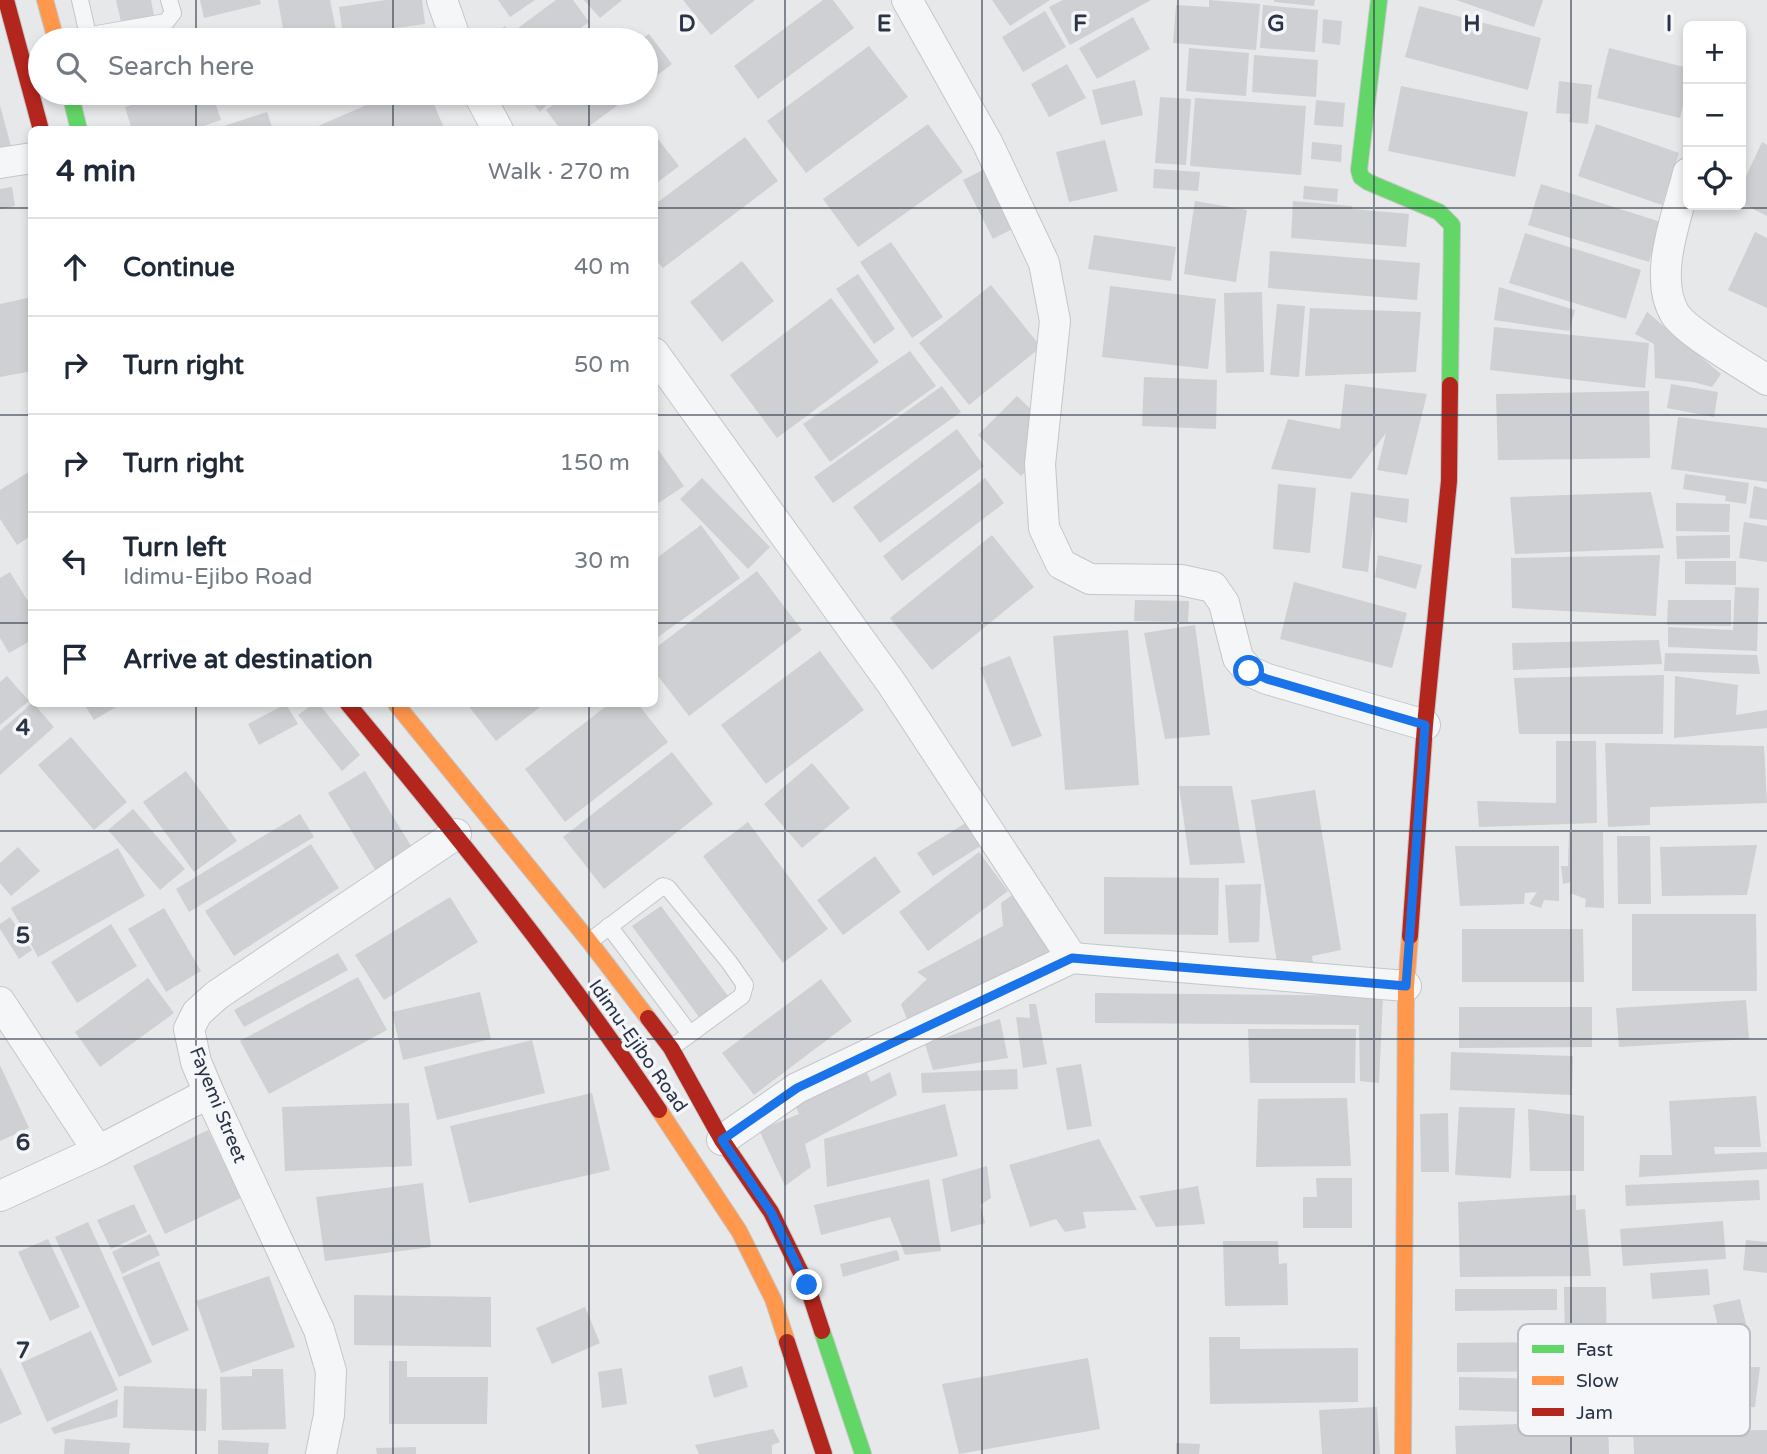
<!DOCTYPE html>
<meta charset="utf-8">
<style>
body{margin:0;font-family:"Varela Round",sans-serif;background:#f2f2f3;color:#1f2937}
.controls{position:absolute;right:21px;top:21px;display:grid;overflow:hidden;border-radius:10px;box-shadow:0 4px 10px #0003}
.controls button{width:63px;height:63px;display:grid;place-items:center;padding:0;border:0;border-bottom:2px solid #e0e1e3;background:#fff;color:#1f2937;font:35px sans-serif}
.stop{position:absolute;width:21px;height:21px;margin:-16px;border:5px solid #1a73e8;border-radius:50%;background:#fff}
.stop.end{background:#1a73e8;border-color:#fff;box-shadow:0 2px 7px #0008}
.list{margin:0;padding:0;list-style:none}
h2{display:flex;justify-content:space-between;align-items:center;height:91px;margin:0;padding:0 28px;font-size:30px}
h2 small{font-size:23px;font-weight:400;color:#747a83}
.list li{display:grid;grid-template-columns:46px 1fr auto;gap:21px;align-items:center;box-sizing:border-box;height:98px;padding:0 28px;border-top:2px solid #e0e1e3}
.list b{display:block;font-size:26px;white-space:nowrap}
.list p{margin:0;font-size:23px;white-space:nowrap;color:#747a83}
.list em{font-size:23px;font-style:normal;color:#747a83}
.icon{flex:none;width:38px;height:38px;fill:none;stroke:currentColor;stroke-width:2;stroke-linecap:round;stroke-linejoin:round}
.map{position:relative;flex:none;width:1767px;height:1454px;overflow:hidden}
.search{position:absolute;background:#fff;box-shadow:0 4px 10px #0003;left:28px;top:28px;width:630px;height:77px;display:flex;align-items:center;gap:18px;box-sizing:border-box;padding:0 24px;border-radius:38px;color:#747a83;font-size:26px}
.panel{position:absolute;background:#fff;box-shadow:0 4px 10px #0003;left:28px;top:126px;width:630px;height:581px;border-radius:10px}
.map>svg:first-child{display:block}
.building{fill:#ced0d3}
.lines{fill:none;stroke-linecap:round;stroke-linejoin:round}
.lane-casing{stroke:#c4c6c8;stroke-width:18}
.street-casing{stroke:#c4c6c8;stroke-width:32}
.fast-casing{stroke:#c4c6c8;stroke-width:18}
.slow-casing{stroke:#c4c6c8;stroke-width:18}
.jam-casing{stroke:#c4c6c8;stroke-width:18}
.lane{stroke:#f5f6f7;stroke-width:16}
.street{stroke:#f5f6f7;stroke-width:30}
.fast{stroke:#63d668;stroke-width:16}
.slow{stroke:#ff974d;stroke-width:16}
.jam{stroke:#b3261e;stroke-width:16}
.route{stroke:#1a73e8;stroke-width:9}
.grid{fill:none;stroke:#2b3445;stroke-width:2;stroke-opacity:0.55}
.labels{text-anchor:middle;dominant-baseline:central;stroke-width:7;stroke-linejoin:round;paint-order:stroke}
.street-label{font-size:19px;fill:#2b3445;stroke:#f4f6f9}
.key{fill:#f4f6f9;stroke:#b8bcc3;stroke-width:2}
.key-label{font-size:19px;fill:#2b3445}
.grid-label{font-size:23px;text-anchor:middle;font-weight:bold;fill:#2b3445;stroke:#f4f6f9;stroke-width:7;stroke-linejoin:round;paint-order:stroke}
</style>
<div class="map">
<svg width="1767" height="1454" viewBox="0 0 1767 1454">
<rect width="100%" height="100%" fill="#e6e8ea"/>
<g class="building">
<path d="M116 0H151L154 16 122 26Z"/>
<path d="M200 0H260L261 4 204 18Z"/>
<path d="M278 0H330L336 31 285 40Z"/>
<path d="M386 0H422L425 24 343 35 339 7Z"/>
<path d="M498 0H535L510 17Z"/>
<path d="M556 0H573L589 22 564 40H521L514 31Z"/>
<path d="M584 0H622L600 18Z"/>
<path d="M683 0H755L711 35Z"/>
<path d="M823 0H833L854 28 758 99 734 66Z"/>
<path d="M992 0H1050L1010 26Z"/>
<path d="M1063 0H1151L1070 45 1049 7Z"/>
<path d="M1209 0 1260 4 1256 50 1173 43 1176 5 1209 7Z"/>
<path d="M1274 0H1315L1314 6 1274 2Z"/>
<path d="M1456 0H1543L1534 27Z"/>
<path d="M1263 5 1318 10 1315 52 1260 48Z"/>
<path d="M1419 6 1541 38 1528 90 1405 57Z"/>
<path d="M1045 11 1066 47 1023 72 1002 37Z"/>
<path d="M1133 17 1150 49 1097 79 1079 48Z"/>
<path d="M1323 19 1342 21 1340 45 1322 43Z"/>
<path d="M505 26 514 40H485Z"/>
<path d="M271 28 273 40H251L250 30Z"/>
<path d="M410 31 412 40H371V39Z"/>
<path d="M649 34 672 64 646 84V40H640Z"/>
<path d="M869 46 908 97 806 173 767 121Z"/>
<path d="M1189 48 1249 53 1246 96 1186 91Z"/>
<path d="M1609 48 1688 68V84L1680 118 1597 98Z"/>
<path d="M1254 55 1318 60 1316 97 1252 92Z"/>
<path d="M1067 64 1086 98 1049 117 1031 84Z"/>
<path d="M1135 80 1143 115 1101 125 1092 90Z"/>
<path d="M1559 81 1592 85 1588 124 1569 122 1570 114 1556 113Z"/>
<path d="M1401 86 1528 112 1515 177 1388 151Z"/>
<path d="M172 93H212L221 120 192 130H132L125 107Z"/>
<path d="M394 93H429L445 130H309Z"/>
<path d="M525 93H559L540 112Z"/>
<path d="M569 93H634L584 130H561L546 110Z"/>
<path d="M1160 97 1191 99 1186 165 1155 163Z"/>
<path d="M1195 98 1306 106 1301 175 1190 166Z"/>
<path d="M1316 100 1345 103 1343 127 1314 125Z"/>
<path d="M0 105 13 154 0 158Z"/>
<path d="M267 112 273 130H216L215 129Z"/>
<path d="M928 124 963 172 858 247 823 199Z"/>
<path d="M1596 124 1679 153 1662 205 1578 176Z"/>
<path d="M654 134 679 166 654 185Z"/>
<path d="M745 137 778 181 663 268 654 258V205Z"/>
<path d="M1105 140 1118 191 1069 202 1056 152Z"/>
<path d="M1312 142 1342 145 1341 162 1311 159Z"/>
<path d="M1762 142 1767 145V216L1741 203V187Z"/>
<path d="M985 169 1016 227 993 239 963 180Z"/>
<path d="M1154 169 1200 172 1198 191 1153 188Z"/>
<path d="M1541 184 1661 222 1649 262 1528 225Z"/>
<path d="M1304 186 1338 189 1337 202 1303 199Z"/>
<path d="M12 187 15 206 0 209V189Z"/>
<path d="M1195 201 1247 210 1236 282 1184 274Z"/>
<path d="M1293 201 1352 206V209L1409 214 1406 247 1291 238Z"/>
<path d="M1755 232 1767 238V308L1728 290Z"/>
<path d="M1525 233 1641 270 1626 319 1509 283Z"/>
<path d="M1094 235 1176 247 1171 281 1088 269Z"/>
<path d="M891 242 943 317 912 338 860 262Z"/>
<path d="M1270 251 1420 263 1417 300 1268 288Z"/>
<path d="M742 261 774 301 722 342 690 302Z"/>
<path d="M858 274 895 329 874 344 836 289Z"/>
<path d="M991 285 1041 347 969 405 919 343Z"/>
<path d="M1110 286 1216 299 1208 369 1102 357Z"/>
<path d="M1499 287 1575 310 1569 331 1494 320Z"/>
<path d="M1262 292 1264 372 1226 373 1224 293Z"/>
<path d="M32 297V371L0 377V304Z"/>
<path d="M831 298 879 362 777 438 730 375Z"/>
<path d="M1277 304 1305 306 1299 377 1270 375Z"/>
<path d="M1310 308 1421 312 1416 372 1305 376Z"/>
<path d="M1647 312 1721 374 1712 387 1693 382 1655 378 1654 344 1635 334Z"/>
<path d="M1494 327 1649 343 1645 388 1490 370Z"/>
<path d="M910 351 936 386 830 462 803 424Z"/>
<path d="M1144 377 1217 380 1216 429 1142 426Z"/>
<path d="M1345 384 1427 394 1407 475 1377 470 1386 433 1351 479 1271 469 1288 419 1340 429Z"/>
<path d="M1671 384 1718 392 1714 417 1667 408Z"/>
<path d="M942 386 961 412 833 503 814 477Z"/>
<path d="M1649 391 1650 458 1498 460 1496 394Z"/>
<path d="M1017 396 1035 413 1033 464 1021 476 978 435Z"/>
<path d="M1678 417 1767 428V482L1671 469Z"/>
<path d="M957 429 984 466 880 543 853 507Z"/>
<path d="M657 448 684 486 654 506V450Z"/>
<path d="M32 470V535L17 545 0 519V490Z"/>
<path d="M1685 474 1749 483 1746 504 1725 501 1726 496 1683 489Z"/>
<path d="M702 478 770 547 748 569 680 499Z"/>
<path d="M985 478 1004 503 902 581 883 556Z"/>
<path d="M1278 484 1316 488 1310 553 1273 549Z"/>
<path d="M1754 486 1767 489V520L1749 518Z"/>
<path d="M1351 492 1409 499 1407 523 1374 517 1368 572 1342 568Z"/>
<path d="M1651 492 1664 548 1515 554 1510 497Z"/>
<path d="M1676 503 1730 504 1729 532 1676 531Z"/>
<path d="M1744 522 1767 526V562L1739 558Z"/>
<path d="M701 525 740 578 654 640V560Z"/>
<path d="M992 535 1034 587 932 670 890 618Z"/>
<path d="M1730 535V558L1677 559 1676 536Z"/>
<path d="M1378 555 1422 565 1416 589 1375 577Z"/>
<path d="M1660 555 1656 616 1512 608 1511 558Z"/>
<path d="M1685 561H1736V585L1685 584Z"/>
<path d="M757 571 802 630 689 716 654 671V649Z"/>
<path d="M10 572 32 608V640L9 653 0 638V578Z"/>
<path d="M1294 582 1407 613 1392 668 1280 639Z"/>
<path d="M1735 587 1759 588 1757 651 1668 647V627L1733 630Z"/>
<path d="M1135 600 1189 601 1188 622 1134 621Z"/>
<path d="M1668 600H1731V626L1667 625Z"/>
<path d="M1195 625 1210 735 1165 739 1144 633Z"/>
<path d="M1128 630 1139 785 1065 790 1053 636Z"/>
<path d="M1659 640 1662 664 1513 670 1512 643Z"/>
<path d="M820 651 864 710 766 784 721 725Z"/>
<path d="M1665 653 1757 655 1760 674 1664 671Z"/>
<path d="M1010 656 1042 736 1012 747 980 668Z"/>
<path d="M1664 675 1663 734H1519L1514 678Z"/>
<path d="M7 676 29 701 0 725V682Z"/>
<path d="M1675 676 1738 685 1736 715 1767 710V728L1674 738Z"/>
<path d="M31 704H34L54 727 0 775V731Z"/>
<path d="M84 704H121L94 720Z"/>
<path d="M286 704 298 724 259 745 248 724Z"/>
<path d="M313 704H319L360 755 342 771 298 715Z"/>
<path d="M467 704H544L496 741Z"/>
<path d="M609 704H638L668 742 565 822 525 769Z"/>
<path d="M71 737 127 802 94 830 38 765Z"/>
<path d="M1556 741H1596L1597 823 1479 827 1477 801 1556 803Z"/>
<path d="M1605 743 1764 746 1767 803 1650 807V825L1608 827Z"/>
<path d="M672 752 713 804 604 889 563 837Z"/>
<path d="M812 763 850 808 802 848 764 804Z"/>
<path d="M186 771 237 841 194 872 143 802Z"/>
<path d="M365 771 413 849 376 871 328 793Z"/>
<path d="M1179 786H1232L1245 863 1190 865Z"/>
<path d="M1315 790 1341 950 1312 956 1315 975H1279L1251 800Z"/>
<path d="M133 809 185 869 160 890 108 830Z"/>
<path d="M300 814 314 837 189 912 176 889Z"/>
<path d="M972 819 987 842 933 876 917 853Z"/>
<path d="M748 822 828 929 783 963 703 856Z"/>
<path d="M1569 832H1603L1604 908 1585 907 1586 899 1570 893 1571 882 1563 884 1561 866H1568Z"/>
<path d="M1617 836H1650L1651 904H1618Z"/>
<path d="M311 844 339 888 234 956 205 911Z"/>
<path d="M1757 845 1747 895 1662 896 1660 847Z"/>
<path d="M1455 846H1559V901L1544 900 1541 908 1529 904 1537 892 1525 893 1524 904 1460 906Z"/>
<path d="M18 847 40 871 11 896 0 883V863Z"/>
<path d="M118 848 145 896 38 957 11 908Z"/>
<path d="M979 852 1008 891 928 951 899 912Z"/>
<path d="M875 856 901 892 843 935 817 900Z"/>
<path d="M1104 877 1219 878 1218 935 1104 934Z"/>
<path d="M1261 884 1259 942 1229 943 1225 885Z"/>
<path d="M1022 888 1063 952 910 1027 901 1004 927 979 917 972 1003 926 1001 903Z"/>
<path d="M450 897 478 942 384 1000 355 955Z"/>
<path d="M661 906 728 996 699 1017 632 926Z"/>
<path d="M164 908 201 971 166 992 128 929Z"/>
<path d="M1632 914H1756L1757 991H1632Z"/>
<path d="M10 917 32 950 19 959 0 929V924Z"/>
<path d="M111 924 137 966 77 1003 51 962Z"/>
<path d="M1462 929H1583L1584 982H1462Z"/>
<path d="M338 953 348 970 244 1027 234 1010Z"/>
<path d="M358 977 387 1030 269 1094 240 1041Z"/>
<path d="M148 978 174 1013 100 1067 75 1032Z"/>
<path d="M821 979 852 1021 754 1095 722 1053Z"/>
<path d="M480 992 491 1039 403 1060 392 1012Z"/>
<path d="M1095 993 1383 996 1379 1083 1360 1081 1359 1025 1095 1023Z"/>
<path d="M1746 1000 1749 1039 1619 1047 1616 1008Z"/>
<path d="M1029 1004H1036L1047 1064 1023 1068 1016 1017 1030 1018Z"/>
<path d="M1459 1007H1592V1047L1459 1048Z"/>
<path d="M1000 1019 1008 1058 933 1070 925 1044Z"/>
<path d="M1248 1029H1356L1355 1083H1250Z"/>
<path d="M532 1040 545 1093 437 1120 424 1067Z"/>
<path d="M1451 1052 1573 1056 1572 1095 1450 1090Z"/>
<path d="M1081 1064 1092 1126 1067 1130 1056 1068Z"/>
<path d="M0 1065 29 1128 0 1141Z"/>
<path d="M1017 1069 1018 1089 922 1093 921 1073Z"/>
<path d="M890 1072 897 1095 805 1144 811 1167 785 1186 759 1130 799 1114 795 1104 867 1073 871 1082Z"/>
<path d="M592 1093 610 1170 469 1203 450 1126Z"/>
<path d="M1756 1096 1761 1147H1714L1715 1154 1767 1152V1169L1639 1177 1640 1155H1672L1669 1101Z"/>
<path d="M1347 1098 1351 1166 1256 1167 1258 1099Z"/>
<path d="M409 1103 412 1166 285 1171 282 1107Z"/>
<path d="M945 1104 958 1156 827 1187 824 1139Z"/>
<path d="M1459 1107 1515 1108 1511 1178 1455 1175Z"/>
<path d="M1528 1109 1584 1116V1171H1530Z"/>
<path d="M1448 1113 1449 1172H1421L1420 1114Z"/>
<path d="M208 1130 241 1198 165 1234 133 1166Z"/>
<path d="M1099 1139 1137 1210 1083 1212 1086 1228 1065 1232 1056 1219 1030 1227 1009 1165Z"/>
<path d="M987 1166 991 1198 980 1205 985 1223 951 1232 942 1179Z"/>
<path d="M1316 1178H1352V1228H1303V1197H1317Z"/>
<path d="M929 1179 941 1251 905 1255 890 1217 821 1235 814 1205Z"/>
<path d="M1759 1180 1760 1200 1626 1206 1625 1185Z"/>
<path d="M423 1183 431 1247 325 1261 316 1197Z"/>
<path d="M1198 1186 1205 1224 1156 1227 1139 1196Z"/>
<path d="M1576 1195V1210L1585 1209 1591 1276 1460 1277 1458 1202Z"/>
<path d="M134 1204 147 1232 111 1249 97 1220Z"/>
<path d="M1723 1221 1726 1259 1623 1266 1620 1229Z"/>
<path d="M88 1222 152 1362 119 1377 55 1237Z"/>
<path d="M150 1234 160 1255 122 1274 112 1252Z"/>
<path d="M48 1239 80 1307 50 1321 18 1252Z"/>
<path d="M1746 1240 1767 1242V1273L1743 1270Z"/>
<path d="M1223 1241H1278L1279 1264 1287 1263 1288 1305 1225 1306Z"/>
<path d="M897 1250 900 1260 843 1277 840 1264Z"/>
<path d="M159 1261 189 1330 152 1346 122 1277Z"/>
<path d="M1708 1269 1710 1295 1652 1299 1650 1273Z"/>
<path d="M269 1276 295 1347 221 1373 196 1301Z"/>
<path d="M1564 1287H1606L1607 1371 1457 1372V1343L1565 1342Z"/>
<path d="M1455 1289H1557V1310L1455 1311Z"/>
<path d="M354 1295 491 1297V1347L354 1345Z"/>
<path d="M1740 1299 1746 1324 1719 1330 1713 1305Z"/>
<path d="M585 1307 600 1343 552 1364 536 1328Z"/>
<path d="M91 1331 118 1390 47 1422 21 1363Z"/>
<path d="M1209 1337H1240V1349L1358 1348V1402L1210 1404Z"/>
<path d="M1088 1358 1100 1429 959 1454 942 1384Z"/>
<path d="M389 1361H407V1377H488L487 1424H389Z"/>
<path d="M742 1366 748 1387 714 1398 708 1376Z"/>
<path d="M0 1367 22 1414 0 1424Z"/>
<path d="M1760 1367 1755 1407 1617 1413V1370Z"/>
<path d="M622 1368 627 1404 602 1408 598 1372Z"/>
<path d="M252 1369H283L286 1429 222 1430 220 1377 252 1376Z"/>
<path d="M1459 1377 1601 1380 1600 1414 1459 1410Z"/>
<path d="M124 1386 207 1389 206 1431 123 1428Z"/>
<path d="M118 1399 117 1417 54 1434 51 1428Z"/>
<path d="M1377 1407 1380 1454H1322L1319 1410Z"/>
<path d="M1608 1421 1609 1454H1456L1455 1426Z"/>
<path d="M773 1429 780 1442 772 1445V1454H699L695 1445Z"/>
<path d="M1767 1430V1454H1634L1633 1432Z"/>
<path d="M65 1439 130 1443 129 1454H64Z"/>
<path d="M218 1440 269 1443 268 1454H218Z"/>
<path d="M1176 1443 1200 1444 1199 1454H1176Z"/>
<path d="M416 1447V1454H377L376 1448Z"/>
</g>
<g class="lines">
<g class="lane-casing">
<g id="lane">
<path d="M80 0 88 35"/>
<path d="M62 40 166 22 173 13 169 0"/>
<path d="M609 926 690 1034"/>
<path d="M590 941 663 886 668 888 729 962 745 985 742 996 671 1048"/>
</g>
</g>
<g class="street-casing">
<g id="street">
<path d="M442 0 456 40"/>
<path d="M907 0 987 142 1044 263 1055 321 1040 464 1044 528 1061 564 1090 579 1181 580 1213 587 1224 603 1238 658 1249 671 1267 679 1425 725"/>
<path d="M478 93 498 130"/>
<path d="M0 163 32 158"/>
<path d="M1688 173C1678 214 1652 276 1675 314 1686 332 1747 367 1767 380"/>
<path d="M654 353 892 684 1072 958"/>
<path d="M0 1002 98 1151"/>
<path d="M722 1140 797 1088 1072 958 1406 986"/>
<path d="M0 1196 98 1151 209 1093"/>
<path d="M321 1454 329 1415 331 1371 319 1330 209 1093 196 1062 189 1029 197 1013 217 995 456 834"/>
</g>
</g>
<g class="fast-casing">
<g id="fast">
<path d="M1379 0 1359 170 1361 177 1368 182 1439 212 1452 225 1450 385"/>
<path d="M70 93 79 130"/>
<path d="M822 1331 863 1454"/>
</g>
</g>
<g class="slow-casing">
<g id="slow">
<path d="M45 0 56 40"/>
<path d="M396 704 589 941 648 1018"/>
<path d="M659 1110 739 1231 773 1299 787 1342"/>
<path d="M1403 1454 1406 986 1410 936"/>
</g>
</g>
<g class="jam-casing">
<g id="jam">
<path d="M6 0 41 130"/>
<path d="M348 704C457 835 564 968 659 1110"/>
<path d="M1410 936 1425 725 1449 481 1450 385"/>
<path d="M648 1018 671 1048 722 1140 771 1212 807 1285 822 1331"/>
<path d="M787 1342 824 1454"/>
</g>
</g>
<use href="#lane" class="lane"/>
<use href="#street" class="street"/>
<use href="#fast" class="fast"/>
<use href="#slow" class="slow"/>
<use href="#jam" class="jam"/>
</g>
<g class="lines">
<path class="route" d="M807 1285 771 1212 722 1140 797 1088 1072 958 1406 986 1425 725 1267 679 1249 671"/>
</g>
<path class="grid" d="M196 0V40M393 0V40M589 0V40M785 0V1454M982 0V1454M1178 0V1454M1374 0V1454M1571 0V1454M196 93V130M393 93V130M589 93V130M0 208H32M654 208H1767M0 415H32M654 415H1767M0 623H32M654 623H1767M196 704V1454M393 704V1454M589 704V1454M0 831H1767M0 1039H1767M0 1246H1767"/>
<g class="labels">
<g class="street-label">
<text transform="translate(638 1046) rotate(55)">Idimu-Ejibo Road</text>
<text transform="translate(218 1105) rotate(68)">Fayemi Street</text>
</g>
</g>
<rect x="1518" y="1324" width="232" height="112" rx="10" class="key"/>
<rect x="1532" y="1345" width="32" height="8" fill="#63d668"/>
<rect x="1532" y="1376" width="32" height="9" fill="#ff974d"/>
<rect x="1532" y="1408" width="32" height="8" fill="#b3261e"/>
<g class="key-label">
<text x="1576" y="1356">Fast</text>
<text x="1576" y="1387">Slow</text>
<text x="1576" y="1419">Jam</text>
</g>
<g class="grid-label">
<text x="687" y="31">D</text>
<text x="884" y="31">E</text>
<text x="1080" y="31">F</text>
<text x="1276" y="31">G</text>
<text x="1472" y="31">H</text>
<text x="1669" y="31">I</text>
<text x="23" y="735">4</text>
<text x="23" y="943">5</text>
<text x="23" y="1150">6</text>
<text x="23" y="1358">7</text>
</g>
</svg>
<div class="controls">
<button>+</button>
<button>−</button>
<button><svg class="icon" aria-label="locate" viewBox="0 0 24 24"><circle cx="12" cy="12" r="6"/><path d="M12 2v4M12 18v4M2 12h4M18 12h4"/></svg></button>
</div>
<div class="stop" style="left:1249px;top:671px"></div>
<div class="stop end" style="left:807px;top:1285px"></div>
<div class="search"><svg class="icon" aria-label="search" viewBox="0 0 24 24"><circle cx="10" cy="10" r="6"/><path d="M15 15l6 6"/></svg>Search here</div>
<section class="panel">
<h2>4 min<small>Walk · 270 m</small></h2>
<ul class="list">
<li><svg class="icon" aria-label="ahead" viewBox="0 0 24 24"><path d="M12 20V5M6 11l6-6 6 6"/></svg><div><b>Continue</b></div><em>40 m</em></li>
<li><svg class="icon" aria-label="right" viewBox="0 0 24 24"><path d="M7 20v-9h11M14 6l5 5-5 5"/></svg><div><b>Turn right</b></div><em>50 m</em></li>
<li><svg class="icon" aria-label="right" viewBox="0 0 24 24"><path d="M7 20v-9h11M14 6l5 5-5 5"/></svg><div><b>Turn right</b></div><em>150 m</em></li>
<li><svg class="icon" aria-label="left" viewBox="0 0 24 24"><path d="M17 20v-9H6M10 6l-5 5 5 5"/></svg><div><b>Turn left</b><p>Idimu-Ejibo Road</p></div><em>30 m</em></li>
<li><svg class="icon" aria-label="arrive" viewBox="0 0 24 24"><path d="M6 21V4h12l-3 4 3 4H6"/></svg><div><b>Arrive at destination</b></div></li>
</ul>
</section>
</div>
